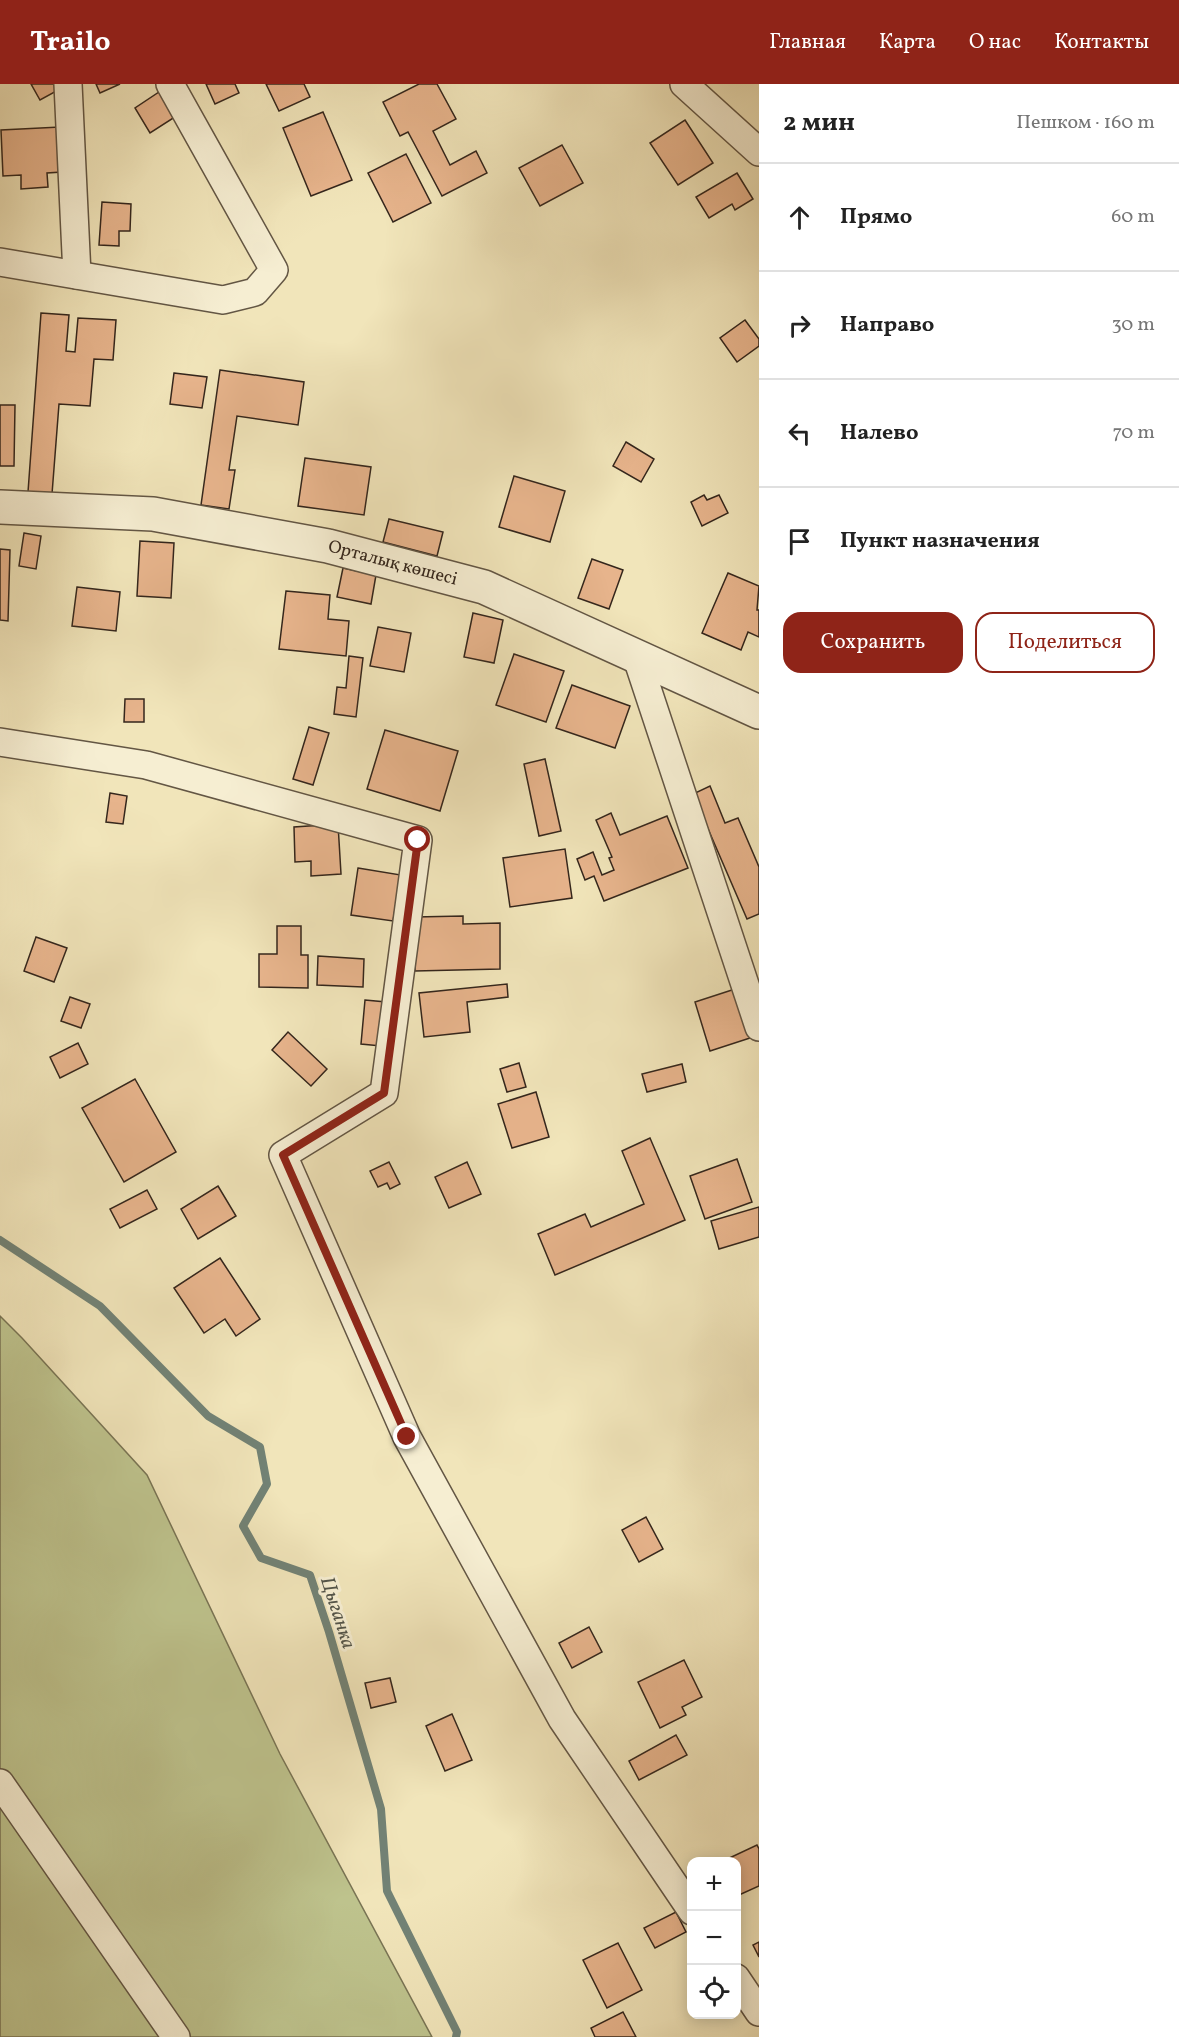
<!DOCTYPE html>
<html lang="ru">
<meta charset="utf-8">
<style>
body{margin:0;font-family:Vollkorn,serif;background:#f2f2f2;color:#222}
.controls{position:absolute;right:18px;bottom:18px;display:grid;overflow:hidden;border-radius:12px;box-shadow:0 3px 15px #0003}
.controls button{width:54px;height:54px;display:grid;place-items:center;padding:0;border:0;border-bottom:2px solid #e0e0e0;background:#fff;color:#222;font:30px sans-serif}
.stop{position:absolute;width:18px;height:18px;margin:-14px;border:4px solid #8f2418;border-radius:50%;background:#fff}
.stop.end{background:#8f2418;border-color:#fff;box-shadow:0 2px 6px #0008}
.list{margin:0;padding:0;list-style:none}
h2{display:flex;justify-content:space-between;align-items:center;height:78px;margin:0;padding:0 24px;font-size:26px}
h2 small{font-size:20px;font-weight:400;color:#767676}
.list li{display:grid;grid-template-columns:39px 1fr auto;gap:18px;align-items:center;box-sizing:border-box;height:108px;padding:0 24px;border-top:2px solid #e0e0e0}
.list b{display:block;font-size:22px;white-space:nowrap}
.list em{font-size:20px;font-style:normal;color:#767676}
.actions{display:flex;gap:12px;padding:18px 24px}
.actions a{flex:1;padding:14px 0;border:2px solid #8f2418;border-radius:18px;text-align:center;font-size:21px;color:#8f2418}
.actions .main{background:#8f2418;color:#fff}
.icon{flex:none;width:33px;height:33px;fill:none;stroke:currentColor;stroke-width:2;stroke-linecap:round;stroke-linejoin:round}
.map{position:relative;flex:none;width:759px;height:1953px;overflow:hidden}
header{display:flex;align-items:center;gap:36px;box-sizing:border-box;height:84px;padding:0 30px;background:#8f2418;color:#fff}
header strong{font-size:28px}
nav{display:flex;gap:33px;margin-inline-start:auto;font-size:21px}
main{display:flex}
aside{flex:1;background:#fff}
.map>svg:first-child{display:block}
.green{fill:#bec38d;stroke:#797454;stroke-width:1.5}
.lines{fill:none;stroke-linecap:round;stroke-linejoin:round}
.stream{stroke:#728275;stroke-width:8}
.building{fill:#e7b48c;stroke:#34261c;stroke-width:1.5}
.minor-casing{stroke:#635644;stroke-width:30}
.tertiary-casing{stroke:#635644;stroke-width:36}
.minor{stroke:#f6eed2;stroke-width:27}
.tertiary{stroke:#f6eed2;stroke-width:33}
.route{stroke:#8f2418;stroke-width:8}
.labels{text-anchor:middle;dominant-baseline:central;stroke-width:6;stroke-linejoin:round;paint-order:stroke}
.street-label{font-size:18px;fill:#34261c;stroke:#f6eed2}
.water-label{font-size:20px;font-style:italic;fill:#535449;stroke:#f6eed2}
</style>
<header>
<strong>Trailo</strong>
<nav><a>Главная</a><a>Карта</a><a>О нас</a><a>Контакты</a></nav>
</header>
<main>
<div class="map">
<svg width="759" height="1953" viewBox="0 0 759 1953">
<rect width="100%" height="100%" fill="#f1e5ba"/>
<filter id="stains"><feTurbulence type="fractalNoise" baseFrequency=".00333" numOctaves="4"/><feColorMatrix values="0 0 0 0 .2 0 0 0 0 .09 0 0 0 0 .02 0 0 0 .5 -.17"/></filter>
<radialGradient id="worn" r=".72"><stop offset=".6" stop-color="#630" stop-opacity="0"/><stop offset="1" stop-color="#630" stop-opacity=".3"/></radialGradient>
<path class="green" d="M0 1232 22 1254 147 1391 280 1670 432 1953H0Z"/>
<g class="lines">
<path class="stream" d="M0 1156 100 1222 208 1332 260 1363 267 1400 243 1442 261 1474 310 1491 329 1548 381 1725 387 1807 457 1948 456 1953"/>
</g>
<g class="building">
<path d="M31 0H60L62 4 40 16Z"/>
<path d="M96 0H120L100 9Z"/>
<path d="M206 0H235L239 9 215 20Z"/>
<path d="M266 0H304L310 13 279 27Z"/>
<path d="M419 0H437L456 35 433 47 450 81 476 67 487 89 442 112 408 48 400 52 383 18Z"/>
<path d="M162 6 178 31 150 49 135 24Z"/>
<path d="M323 28 352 96 311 112 283 44Z"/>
<path d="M685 36 713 79 678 101 650 59Z"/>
<path d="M60 43 62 88 47 89 48 103 21 105V91L3 92 1 46Z"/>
<path d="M562 61 583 99 540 122 519 84Z"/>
<path d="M406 70 431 119 393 138 368 89Z"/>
<path d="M737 89 753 115 735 126 732 120 709 134 696 113Z"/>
<path d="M102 118 131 120 130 147H119V162L99 161Z"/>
<path d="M41 229 69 231 66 267 75 268 78 234 116 236 113 276 94 275 90 322 59 320 52 410 28 408Z"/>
<path d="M745 236 759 255V262L737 278 720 254Z"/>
<path d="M220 286 304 298 298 341 237 332 229 386H235L229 425 201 421Z"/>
<path d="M174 289 207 293 202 324 170 320Z"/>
<path d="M0 321H15L14 382H0Z"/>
<path d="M626 358 654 375 641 398 613 382Z"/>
<path d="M305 374 371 383 364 431 298 422Z"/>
<path d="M514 392 565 407 550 458 499 443Z"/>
<path d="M704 411 707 416 719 411 728 429 702 442 691 418Z"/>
<path d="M389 435 443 448 437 472 383 458Z"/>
<path d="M24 449 41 452 36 485 19 482Z"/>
<path d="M140 457 174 459 171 514 137 512Z"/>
<path d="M0 465 10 466 8 537 0 536Z"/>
<path d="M592 475 623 486 609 525 578 514Z"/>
<path d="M343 484 376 491 371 520 337 513Z"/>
<path d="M728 489 759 502 757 526H759V553L748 548 741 566 702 549Z"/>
<path d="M77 503 120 508 116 547 72 542Z"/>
<path d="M286 507 330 511 328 535 349 537 346 572 279 565Z"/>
<path d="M473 529 503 536 494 579 464 573Z"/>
<path d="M378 543 411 549 404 588 370 582Z"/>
<path d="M514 570 564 587 546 638 496 621Z"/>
<path d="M349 572 363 574 356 633 334 630 337 603 346 604Z"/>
<path d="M572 601 630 622 615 664 556 644Z"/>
<path d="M125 615H144V638H124Z"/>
<path d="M309 643 329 649 313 701 293 695Z"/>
<path d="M385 646 458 667 440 727 367 705Z"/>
<path d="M545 675 561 747 539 752 524 680Z"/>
<path d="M710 702 725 739 738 734 759 783V830L747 835 693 710Z"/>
<path d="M110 709 127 712 123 740 106 738Z"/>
<path d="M611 729 620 751 667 732 688 784 604 817 594 792 585 796 577 775 593 768 602 791 614 786 609 774 612 773 596 736Z"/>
<path d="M338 740 341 790 311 792V777L295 778 294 743Z"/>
<path d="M565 765 572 814 510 823 503 774Z"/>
<path d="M358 784 401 791 393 837 351 831Z"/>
<path d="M463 832V840L500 839V885L415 887V833Z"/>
<path d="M277 842H301V871H308V904L259 903V870H277Z"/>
<path d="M36 853 67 864 54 898 24 887Z"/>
<path d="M318 872 364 875 363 903 317 901Z"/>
<path d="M507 900 508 913 467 918 470 948 424 953 419 909Z"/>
<path d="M735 905 750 954 710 967 695 918Z"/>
<path d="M70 913 90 920 81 944 61 937Z"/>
<path d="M365 916 386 918 381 962 361 960Z"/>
<path d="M288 948 327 985 311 1002 272 966Z"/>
<path d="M78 959 88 980 60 994 50 973Z"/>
<path d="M519 979 526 1003 507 1008 500 985Z"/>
<path d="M682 980 686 998 647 1008 642 990Z"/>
<path d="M135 995 176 1068 124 1098 82 1024Z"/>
<path d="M536 1008 549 1053 512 1064 498 1020Z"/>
<path d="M650 1054 685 1136 555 1191 538 1150 585 1130 591 1143 644 1120 622 1067Z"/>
<path d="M737 1075 752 1118 705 1135 690 1092Z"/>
<path d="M389 1078 400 1100 390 1105 387 1099 378 1103 370 1087Z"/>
<path d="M467 1078 481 1110 449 1124 435 1093Z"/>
<path d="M218 1102 236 1132 198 1155 181 1125Z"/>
<path d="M147 1106 157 1125 120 1144 110 1125Z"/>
<path d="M759 1123V1153L719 1165 711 1137Z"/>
<path d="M220 1174 260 1235 236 1252 225 1235 204 1249 174 1204Z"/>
<path d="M646 1433 663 1465 639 1478 622 1446Z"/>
<path d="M589 1543 602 1568 572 1584 559 1559Z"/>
<path d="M684 1576 702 1613 682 1623 686 1631 660 1644 638 1598Z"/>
<path d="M390 1594 396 1618 371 1624 365 1599Z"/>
<path d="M452 1630 472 1676 445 1687 426 1642Z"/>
<path d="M676 1651 687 1671 639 1696 629 1677Z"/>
<path d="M757 1761 759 1765V1802L739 1811 736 1805V1778L723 1777Z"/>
<path d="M676 1828 686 1848 655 1864 644 1844Z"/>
<path d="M759 1858V1873L753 1861Z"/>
<path d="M618 1859 642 1906 607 1924 583 1876Z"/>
<path d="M623 1928 636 1953H595L591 1944Z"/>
</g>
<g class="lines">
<g class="minor-casing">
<g id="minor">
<path d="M68 0 77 191"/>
<path d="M684 0 759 68"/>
<path d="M0 178 223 216 255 208 274 186 170 0"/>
<path d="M636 571 759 943"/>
<path d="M0 658 146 681 418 756 384 1009 283 1071 407 1353 562 1635 692 1827"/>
<path d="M0 1699 176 1953"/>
<path d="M736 1894 759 1928"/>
</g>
</g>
<g class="tertiary-casing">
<g id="tertiary">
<path id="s1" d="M0 423 153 430 328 462 484 503 759 628"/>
</g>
</g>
<use href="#minor" class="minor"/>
<use href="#tertiary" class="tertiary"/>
</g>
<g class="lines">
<path class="route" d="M407 1353 283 1071 384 1009 418 756"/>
</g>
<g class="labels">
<g class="street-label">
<text stroke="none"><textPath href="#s1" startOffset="398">Орталық көшесі</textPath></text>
</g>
<g class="water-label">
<text transform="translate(337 1529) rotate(72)">Цыганка</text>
</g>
</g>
<rect width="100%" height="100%" filter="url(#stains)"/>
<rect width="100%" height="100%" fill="url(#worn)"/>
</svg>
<div class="controls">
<button>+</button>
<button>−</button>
<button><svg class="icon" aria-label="locate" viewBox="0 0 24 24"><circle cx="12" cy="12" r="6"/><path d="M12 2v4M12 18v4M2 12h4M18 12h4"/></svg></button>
</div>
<div class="stop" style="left:418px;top:756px"></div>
<div class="stop end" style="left:407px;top:1353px"></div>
</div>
<aside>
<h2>2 мин<small>Пешком · 160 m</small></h2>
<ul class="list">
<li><svg class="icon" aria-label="ahead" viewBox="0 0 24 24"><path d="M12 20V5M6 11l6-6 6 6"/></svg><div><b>Прямо</b></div><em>60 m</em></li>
<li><svg class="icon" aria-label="right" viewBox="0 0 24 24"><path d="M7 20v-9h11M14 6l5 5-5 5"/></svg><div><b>Направо</b></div><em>30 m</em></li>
<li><svg class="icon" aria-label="left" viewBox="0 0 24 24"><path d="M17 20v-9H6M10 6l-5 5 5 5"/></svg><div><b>Налево</b></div><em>70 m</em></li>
<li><svg class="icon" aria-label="arrive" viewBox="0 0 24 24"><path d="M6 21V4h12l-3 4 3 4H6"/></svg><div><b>Пункт назначения</b></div></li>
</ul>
<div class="actions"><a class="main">Сохранить</a><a>Поделиться</a></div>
</aside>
</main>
